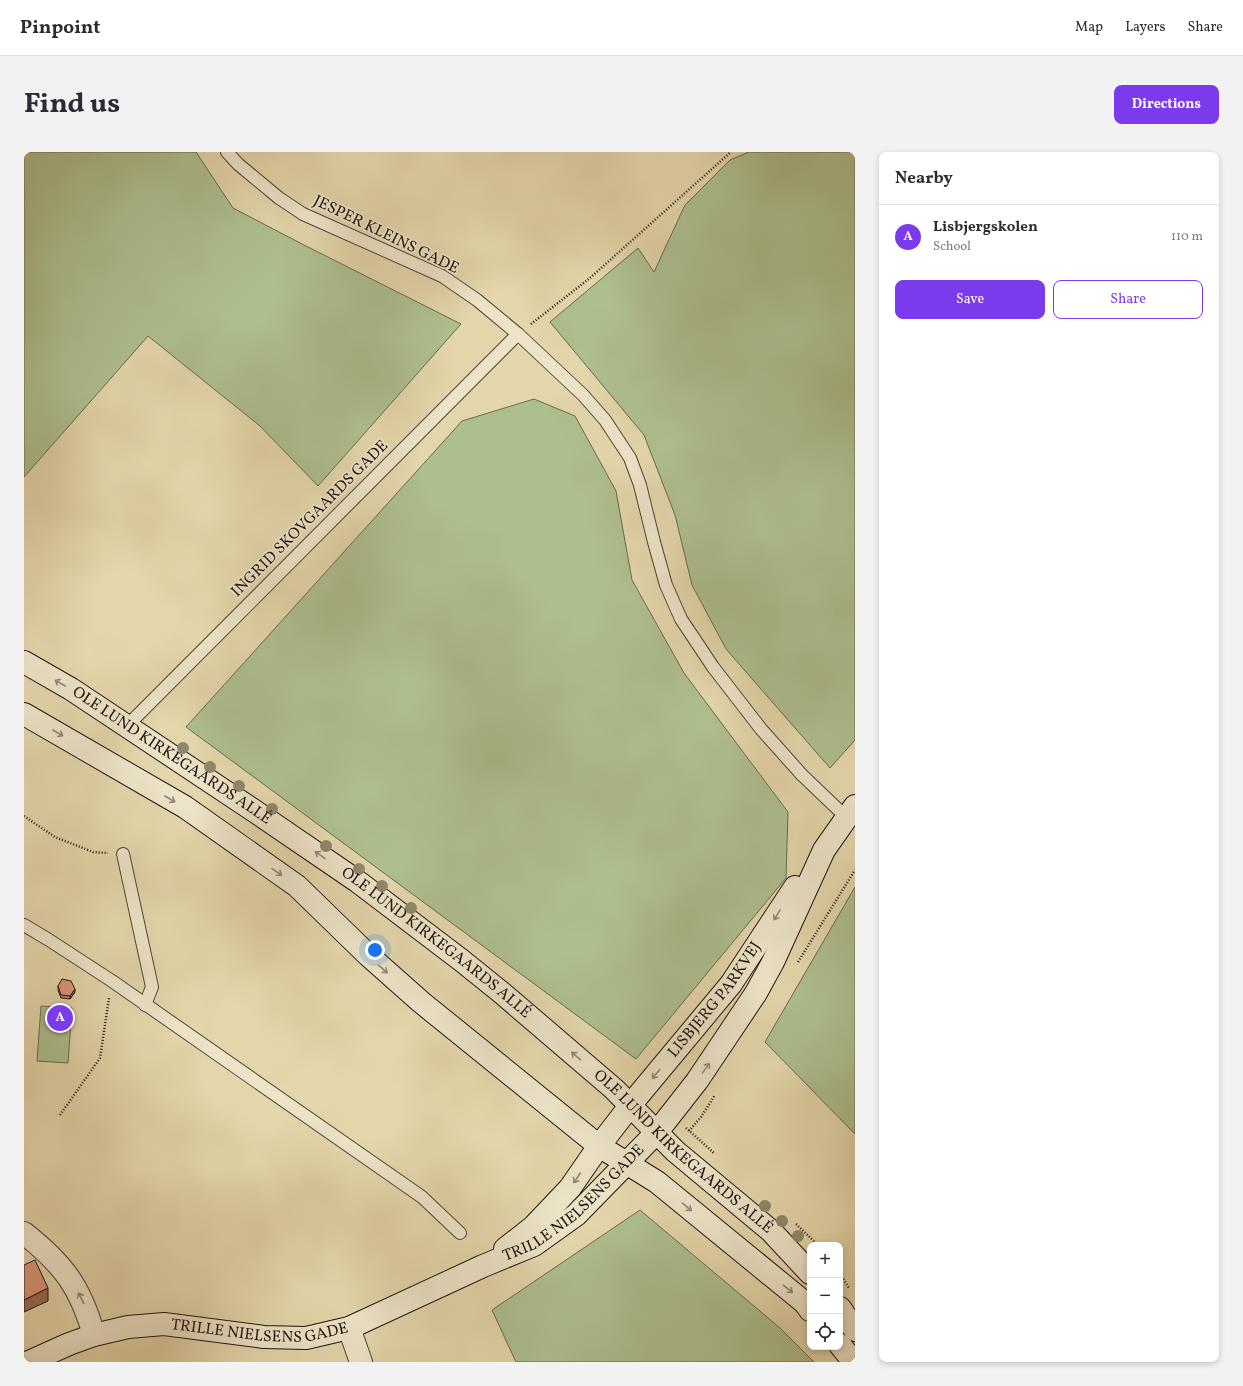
<!DOCTYPE html>
<meta charset="utf-8">
<style>
body{margin:0;font-family:Vollkorn,serif;background:#f2f2f3;color:#2b2b33}
.controls{position:absolute;right:12px;bottom:12px;display:grid;overflow:hidden;border-radius:8px;box-shadow:0 2px 6px #0003}
.controls button{width:36px;height:36px;display:grid;place-items:center;padding:0;border:0;border-bottom:1px solid #e1e1e2;background:#fff;color:#2b2b33;font:20px sans-serif}
.you{position:absolute;left:351px;top:798px;width:14px;height:14px;margin:-10px;border:3px solid #fff;border-radius:50%;background:#1a73e8;box-shadow:0 0 0 6px #1a73e833}
.badge{display:grid;place-items:center;width:26px;height:26px;border-radius:50%;background:#7c3aed;color:#fff;font-size:13px;font-weight:700}
.pin{position:absolute;translate:-50% -50%;border:2px solid #fff;box-shadow:0 1px 4px #0006}
.list{margin:0;padding:0;list-style:none}
h2{display:flex;justify-content:space-between;align-items:center;height:52px;margin:0;padding:0 16px;font-size:17px}
h2 small{font-size:13px;font-weight:400;color:#7c7c81}
.list li{display:grid;grid-template-columns:26px 1fr auto;gap:12px;align-items:center;box-sizing:border-box;height:64px;padding:0 16px;border-top:1px solid #e1e1e2}
.list b{display:block;font-size:15px;white-space:nowrap}
.list p{margin:0;font-size:13px;white-space:nowrap;color:#7c7c81}
.list em{font-size:13px;font-style:normal;color:#7c7c81}
.actions{display:flex;gap:8px;padding:12px 16px}
.actions a{flex:1;padding:9px 0;border:1px solid #7c3aed;border-radius:8px;text-align:center;font-size:14px;color:#7c3aed}
.actions .main{background:#7c3aed;color:#fff}
.icon{flex:none;width:22px;height:22px;fill:none;stroke:currentColor;stroke-width:2;stroke-linecap:round;stroke-linejoin:round}
.map{position:relative;flex:none;width:831px;height:1210px;overflow:hidden;border-radius:8px}
header{display:flex;align-items:center;gap:24px;box-sizing:border-box;height:56px;padding:0 20px;background:#fff;border-bottom:1px solid #e1e1e2}
header strong{font-size:19px}
nav{display:flex;gap:22px;margin-inline-start:auto;font-size:14px}
.intro{display:flex;align-items:center;justify-content:space-between;box-sizing:border-box;height:96px;padding:0 24px}
h1{margin:0;font-size:28px}
.button{padding:10px 18px;border-radius:8px;background:#7c3aed;color:#fff;font-size:14px;font-weight:700}
main{display:flex;gap:24px;padding:0 24px}
aside{flex:1;background:#fff;border-radius:8px;box-shadow:0 2px 6px #0003}
.map>svg:first-child{display:block}
.green{fill:#aebf8e;stroke:#686a4f}
.lines{fill:none;stroke-linecap:round;stroke-linejoin:round}
.lane-casing{stroke:#524437;stroke-width:14}
.street-casing{stroke:#524437;stroke-width:24}
.secondary-casing{stroke:#211410;stroke-width:24}
.path{stroke:#211410;stroke-width:2.5;stroke-dasharray:1 2;stroke-linecap:butt}
.lane{stroke:#ede4c8;stroke-width:12}
.street{stroke:#ede4c8;stroke-width:22}
.secondary{stroke:#ede4c8;stroke-width:22}
.tree{fill:#90876b}
.wall{fill:#bc8269;stroke:#211410}
.shaded-wall{fill:#996a55;stroke:#211410}
.building{fill:#db977a;stroke:#211410}
.oneway{stroke:#918675}
.labels{text-anchor:middle;dominant-baseline:central;stroke-width:3.5;stroke-linejoin:round;paint-order:stroke}
.street-label{font-size:16px;fill:#211410;stroke:#ede4c8}
</style>
<header>
<strong>Pinpoint</strong>
<nav><a>Map</a><a>Layers</a><a>Share</a></nav>
</header>
<div class="intro"><h1>Find us</h1><a class="button">Directions</a></div>
<main>
<div class="map">
<svg width="831" height="1210" viewBox="0 0 831 1210">
<rect width="100%" height="100%" fill="#e4d6ab"/>
<filter id="stains"><feTurbulence type="fractalNoise" baseFrequency=".005" numOctaves="4"/><feColorMatrix values="0 0 0 0 .2 0 0 0 0 .09 0 0 0 0 .02 0 0 0 .5 -.17"/></filter>
<radialGradient id="worn" r=".72"><stop offset=".6" stop-color="#630" stop-opacity="0"/><stop offset="1" stop-color="#630" stop-opacity=".3"/></radialGradient>
<g class="green">
<path d="M0 0H172L209 56 280 93 437 172 294 334 236 274 124 184 0 325Z"/>
<path d="M725 0H831V588L806 616 702 497 668 433 651 363 620 283 526 170 614 96 630 120 661 53 706 8Z"/>
<path d="M510 247 551 264 592 339 608 428 660 521 764 660 762 726 612 907 162 575 438 269Z"/>
<path d="M831 735V982L741 890Z"/>
<path d="M17 854 48 856 44 911 13 909Z"/>
<path d="M616 1058 756 1176 790 1210H492L468 1158Z"/>
</g>
<g class="lines">
<g class="lane-casing">
<g id="lane">
<path d="M203 0 214 12 255 46 279 62 418 124 453 148 494 182 559 243 581 268 606 306 616 333 630 390 642 433 657 467 689 515 737 577 778 623 822 665"/>
<path d="M102 575 494 182"/>
<path d="M99 702 128 835 121 853"/>
<path d="M0 773 25 788 88 829 398 1045 436 1081"/>
</g>
</g>
<g class="street-casing">
<g id="street">
<path d="M0 1081C39 1112 56 1134 70 1183"/>
<path d="M325 1176 337 1210"/>
</g>
</g>
<g class="secondary-casing">
<g id="secondary">
<path id="s1" d="M0 510 47 537 229 658 333 729 437 808 478 841 590 937 651 999 747 1079 786 1121"/>
<path d="M0 562 161 655 273 734 344 803 397 850 575 994 633 1030 781 1151 786 1158"/>
<path id="s2" d="M481 1097 509 1075 546 1036 575 994 613 945 707 832 771 735"/>
<path d="M816 1156 831 1178"/>
<path d="M816 1193 830 1210"/>
<path id="s3" d="M5 1210 45 1192 70 1183 104 1175 140 1172 240 1185 282 1186 325 1176 459 1114 510 1093 552 1063 633 980 673 929 732 841 749 810 800 698 831 654"/>
</g>
</g>
<g class="path">
<path d="M507 172 566 126 707 0"/>
<path d="M0 664 31 685 69 700 84 701"/>
<path d="M774 810 831 718"/>
<path d="M36 963 76 906 85 846"/>
<path d="M662 976 691 1002"/>
<path d="M665 979 677 965 691 943"/>
<path d="M772 1072 794 1093"/>
<path d="M816 1122 825 1136"/>
</g>
<use href="#lane" class="lane"/>
<use href="#street" class="street"/>
<use href="#secondary" class="secondary"/>
</g>
<g class="tree">
<circle cx="159" cy="596" r="6"/>
<circle cx="186" cy="615" r="6"/>
<circle cx="215" cy="634" r="6"/>
<circle cx="248" cy="657" r="6"/>
<circle cx="302" cy="694" r="6"/>
<circle cx="335" cy="717" r="6"/>
<circle cx="358" cy="734" r="6"/>
<circle cx="387" cy="756" r="6"/>
<circle cx="741" cy="1054" r="6"/>
<circle cx="758" cy="1069" r="6"/>
<circle cx="774" cy="1084" r="6"/>
</g>
<path class="wall" d="M34 834 51 840 46 847 37 846 34 838Z"/>
<g class="shaded-wall">
<path d="M51 837V840L46 847V844Z"/>
<path d="M24 1136V1149L0 1160V1148Z"/>
</g>
<g class="building">
<path d="M38 827 47 829 51 837 46 844 37 843 34 834Z"/>
<path d="M11 1108 24 1136 0 1148V1113Z"/>
</g>
<defs><path id="oneway-shaft" d="M-6 0H5M1.5-3L5.5 0L1.5 3" fill="none" stroke-width="1.6" stroke-linecap="round" stroke-linejoin="round"/></defs>
<g class="oneway">
<use href="#oneway-shaft" transform="translate(36 531) rotate(-150)"/>
<use href="#oneway-shaft" transform="translate(34 581) rotate(30)"/>
<use href="#oneway-shaft" transform="translate(146 647) rotate(30)"/>
<use href="#oneway-shaft" transform="translate(296 703) rotate(-145)"/>
<use href="#oneway-shaft" transform="translate(253 720) rotate(35)"/>
<use href="#oneway-shaft" transform="translate(753 763) rotate(122)"/>
<use href="#oneway-shaft" transform="translate(359 817) rotate(41)"/>
<use href="#oneway-shaft" transform="translate(552 904) rotate(-139)"/>
<use href="#oneway-shaft" transform="translate(682 916) rotate(-55)"/>
<use href="#oneway-shaft" transform="translate(632 922) rotate(130)"/>
<use href="#oneway-shaft" transform="translate(553 1026) rotate(123)"/>
<use href="#oneway-shaft" transform="translate(663 1055) rotate(39)"/>
<use href="#oneway-shaft" transform="translate(764 1137) rotate(39)"/>
<use href="#oneway-shaft" transform="translate(57 1146) rotate(-116)"/>
</g>
<g class="labels">
<g class="street-label">
<text transform="translate(362 83) rotate(26)">JESPER KLEINS GADE</text>
<text transform="translate(286 367) rotate(-45)">INGRID SKOVGAARDS GADE</text>
<text stroke="none"><textPath href="#s1" startOffset="175">OLE LUND KIRKEGAARDS ALLÉ</textPath></text>
<text stroke="none"><textPath href="#s1" startOffset="499">OLE LUND KIRKEGAARDS ALLÉ</textPath></text>
<text stroke="none"><textPath href="#s2" startOffset="327">LISBJERG PARKVEJ</textPath></text>
<text stroke="none"><textPath href="#s1" startOffset="823">OLE LUND KIRKEGAARDS ALLÉ</textPath></text>
<text stroke="none"><textPath href="#s3" startOffset="588">TRILLE NIELSENS GADE</textPath></text>
<text stroke="none"><textPath href="#s3" startOffset="238">TRILLE NIELSENS GADE</textPath></text>
</g>
</g>
<rect width="100%" height="100%" filter="url(#stains)"/>
<rect width="100%" height="100%" fill="url(#worn)"/>
</svg>
<div class="controls">
<button>+</button>
<button>−</button>
<button><svg class="icon" aria-label="locate" viewBox="0 0 24 24"><circle cx="12" cy="12" r="6"/><path d="M12 2v4M12 18v4M2 12h4M18 12h4"/></svg></button>
</div>
<div class="you"></div>
<div class="pin badge" style="left:36px;top:866px">A</div>
</div>
<aside>
<h2>Nearby<small></small></h2>
<ul class="list">
<li><span class="badge">A</span><div><b>Lisbjergskolen</b><p>School</p></div><em>110 m</em></li>
</ul>
<div class="actions"><a class="main">Save</a><a>Share</a></div>
</aside>
</main>
